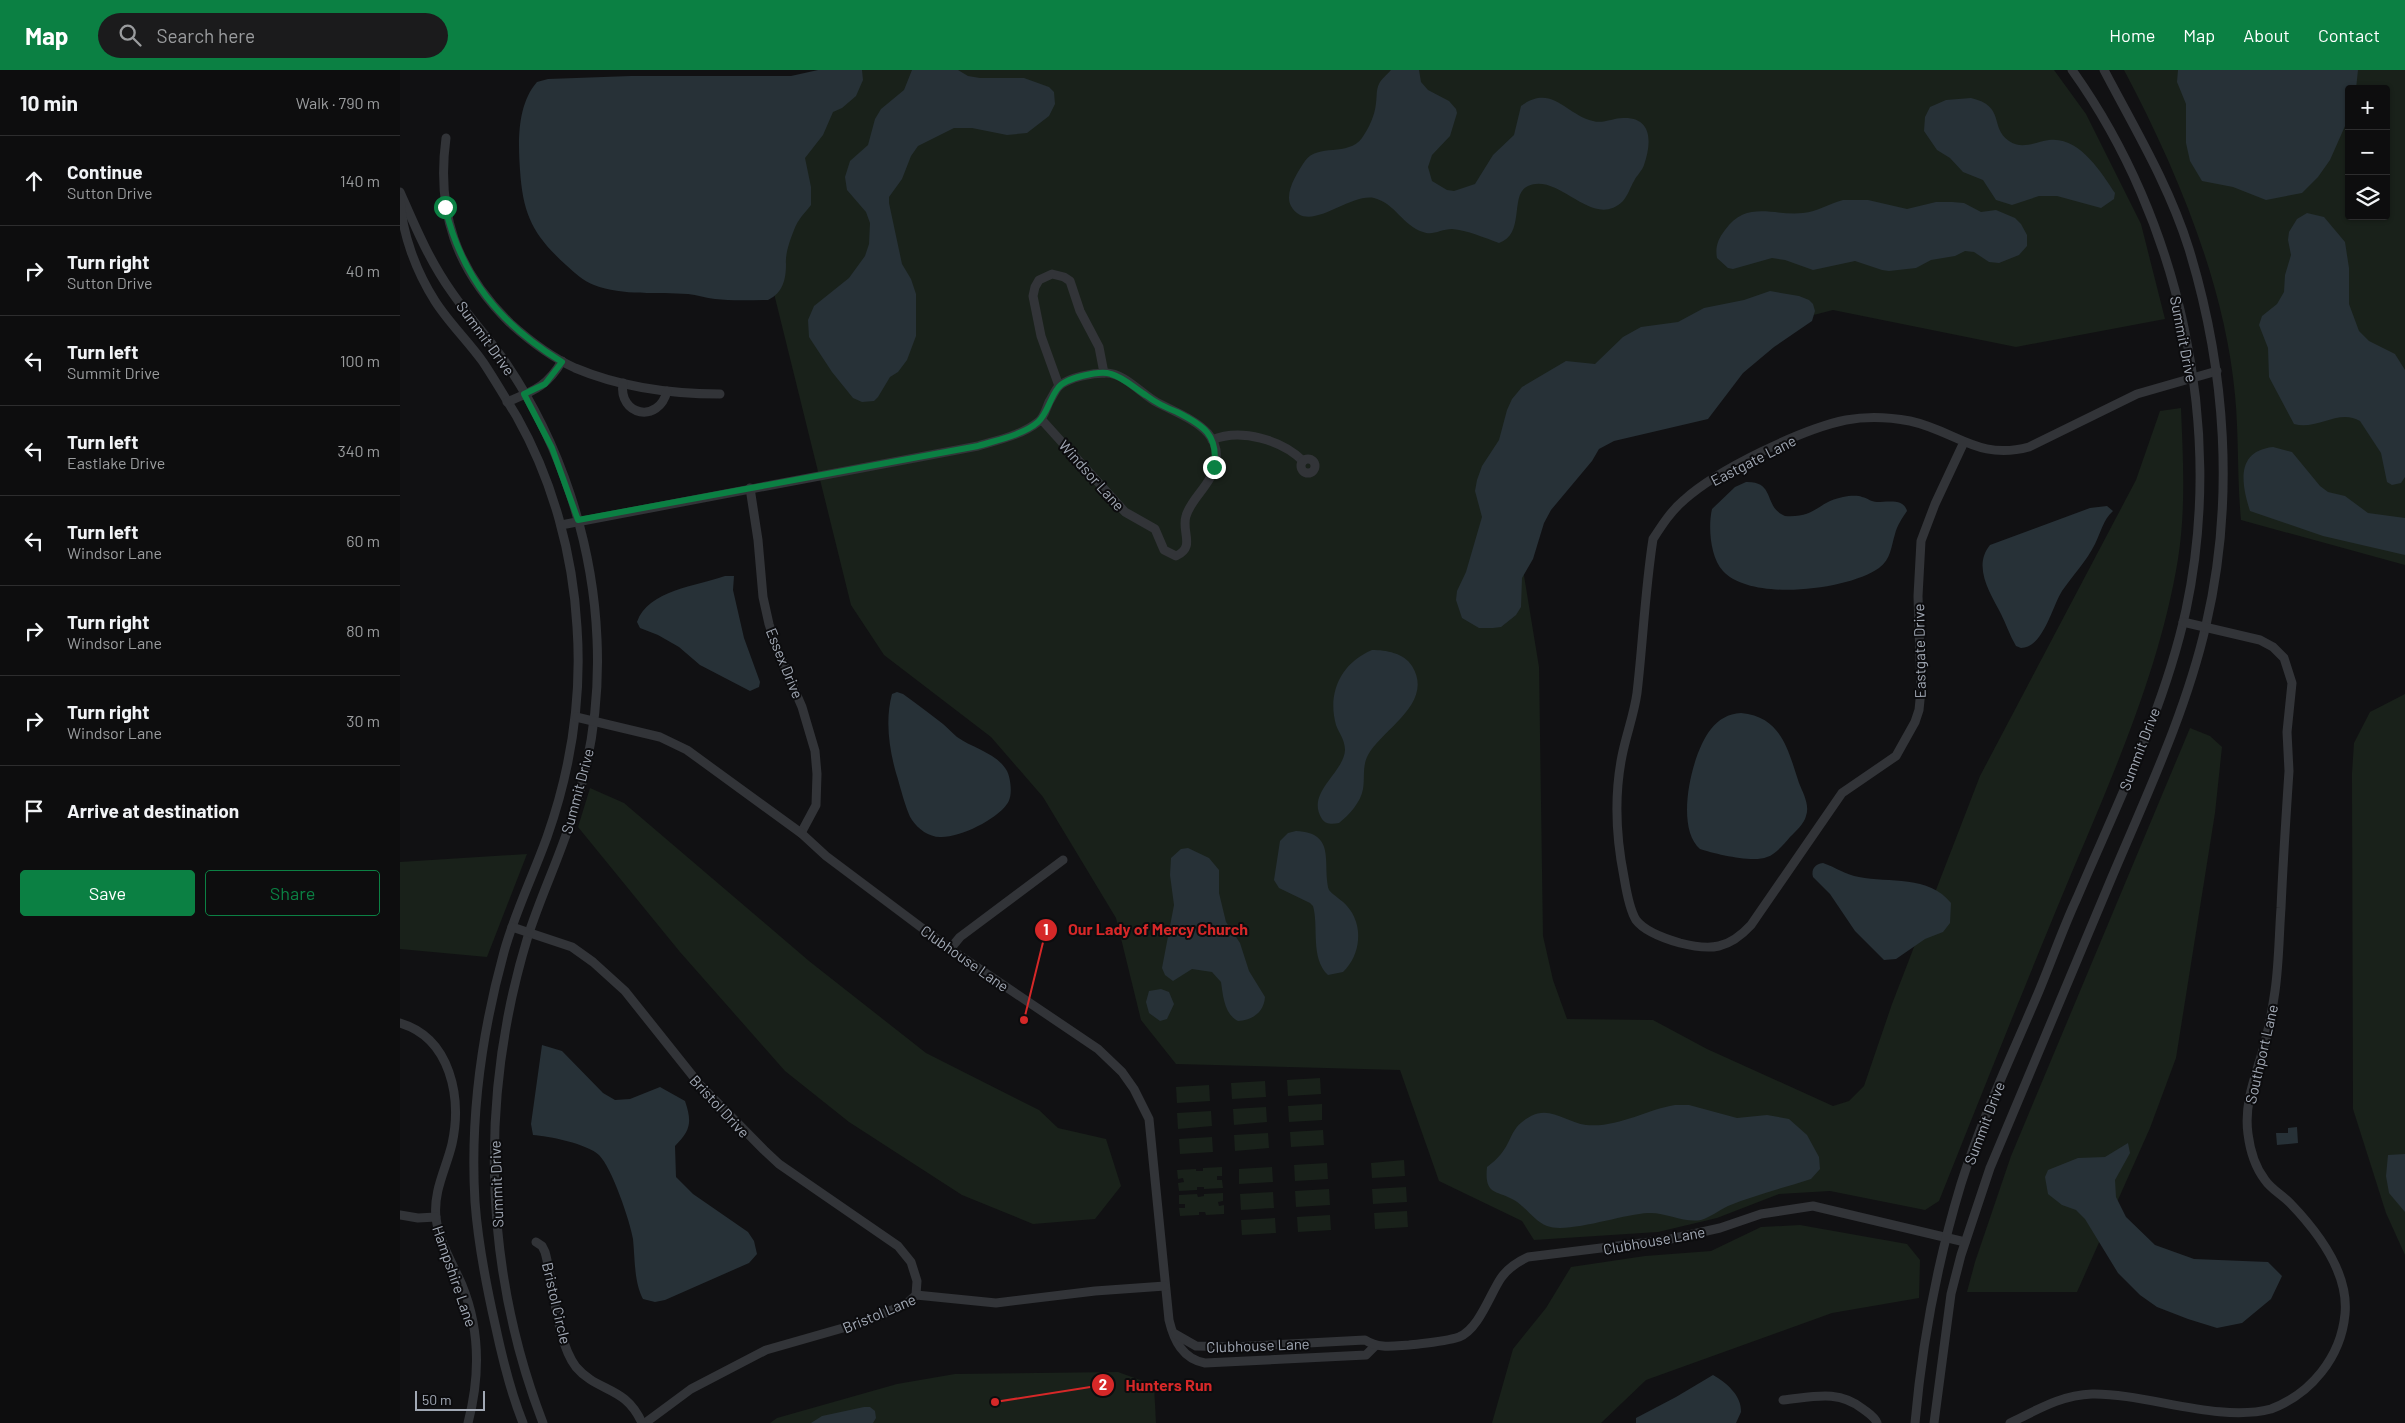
<!DOCTYPE html>
<meta charset="utf-8">
<style>
body{margin:0;font-family:Barlow,sans-serif;background:#1b1b1c;color:#f1f3f6}
.controls{position:absolute;right:15px;top:15px;display:grid;overflow:hidden;border-radius:5px;box-shadow:0 1px 4px #0004}
.controls button{width:45px;height:45px;display:grid;place-items:center;padding:0;border:0;border-bottom:1px solid #2d2d2e;background:#0d0d0e;color:#f1f3f6;font:25px sans-serif}
.scale{position:absolute;left:15px;bottom:12px;width:70px;box-sizing:border-box;padding-left:5px;border:2px solid #a2a9b5;border-top:0;font-size:14px;line-height:18px;white-space:nowrap;color:#a2a9b5;-webkit-text-stroke:4px #0c0c0e;paint-order:stroke}
.stop{position:absolute;width:15px;height:15px;margin:-11px;border:4px solid #0b8043;border-radius:50%;background:#fff}
.stop.end{background:#0b8043;border-color:#fff;box-shadow:0 1px 5px #0008}
.list{margin:0;padding:0;list-style:none}
h2{display:flex;justify-content:space-between;align-items:center;height:65px;margin:0;padding:0 20px;font-size:21px}
h2 small{font-size:16px;font-weight:400;color:#9a9c9e}
.list li{display:grid;grid-template-columns:32px 1fr auto;gap:15px;align-items:center;box-sizing:border-box;height:90px;padding:0 20px;border-top:1px solid #2d2d2e}
.list b{display:block;font-size:19px;white-space:nowrap}
.list p{margin:0;font-size:16px;white-space:nowrap;color:#9a9c9e}
.list em{font-size:16px;font-style:normal;color:#9a9c9e}
.actions{display:flex;gap:10px;padding:15px 20px}
.actions a{flex:1;padding:11px 0;border:1px solid #0b8043;border-radius:5px;text-align:center;font-size:18px;color:#0b8043}
.actions .main{background:#0b8043;color:#fff}
.icon{flex:none;width:28px;height:28px;fill:none;stroke:currentColor;stroke-width:2;stroke-linecap:round;stroke-linejoin:round}
.map{position:relative;flex:none;width:2005px;height:1353px;overflow:hidden}
header{display:flex;align-items:center;gap:30px;box-sizing:border-box;height:70px;padding:0 25px;background:#0b8043;color:#fff}
header strong{font-size:24px}
nav{display:flex;gap:28px;margin-inline-start:auto;font-size:18px}
.search{width:350px;height:45px;background:#1b1b1c;display:flex;align-items:center;gap:12px;box-sizing:border-box;padding:0 18px;border-radius:28px;color:#9a9c9e;font-size:19px}
main{display:flex}
aside{flex:1;background:#0d0d0e}
.map>svg:first-child{display:block}
.green{fill:#19211a;fill-rule:evenodd}
.water{fill:#273137}
.lines{fill:none;stroke-linecap:round;stroke-linejoin:round}
.street{stroke:#323438;stroke-width:9}
.route{stroke:#0b8043;stroke-width:6}
.labels{text-anchor:middle;dominant-baseline:central;stroke-width:4;stroke-linejoin:round;paint-order:stroke}
.street-label{font-size:15px;fill:#a2a9b5;stroke:#0c0c0e}
.leader{fill:none;stroke:#d62828;stroke-width:2}
.callout-dot{fill:#d62828;stroke:#0c0c0e;stroke-width:2}
.mark-label{font-size:15px;text-anchor:middle;font-weight:bold;fill:#fff}
.callout-label{font-size:16px;text-anchor:middle;font-weight:bold;fill:#d62828;stroke:#0c0c0e;stroke-width:4;stroke-linejoin:round;paint-order:stroke}
</style>
<header>
<strong>Map</strong>
<div class="search"><svg class="icon" aria-label="search" viewBox="0 0 24 24"><circle cx="10" cy="10" r="6"/><path d="M15 15l6 6"/></svg>Search here</div>
<nav><a>Home</a><a>Map</a><a>About</a><a>Contact</a></nav>
</header>
<main>
<aside>
<h2>10 min<small>Walk · 790 m</small></h2>
<ul class="list">
<li><svg class="icon" aria-label="ahead" viewBox="0 0 24 24"><path d="M12 20V5M6 11l6-6 6 6"/></svg><div><b>Continue</b><p>Sutton Drive</p></div><em>140 m</em></li>
<li><svg class="icon" aria-label="right" viewBox="0 0 24 24"><path d="M7 20v-9h11M14 6l5 5-5 5"/></svg><div><b>Turn right</b><p>Sutton Drive</p></div><em>40 m</em></li>
<li><svg class="icon" aria-label="left" viewBox="0 0 24 24"><path d="M17 20v-9H6M10 6l-5 5 5 5"/></svg><div><b>Turn left</b><p>Summit Drive</p></div><em>100 m</em></li>
<li><svg class="icon" aria-label="left" viewBox="0 0 24 24"><path d="M17 20v-9H6M10 6l-5 5 5 5"/></svg><div><b>Turn left</b><p>Eastlake Drive</p></div><em>340 m</em></li>
<li><svg class="icon" aria-label="left" viewBox="0 0 24 24"><path d="M17 20v-9H6M10 6l-5 5 5 5"/></svg><div><b>Turn left</b><p>Windsor Lane</p></div><em>60 m</em></li>
<li><svg class="icon" aria-label="right" viewBox="0 0 24 24"><path d="M7 20v-9h11M14 6l5 5-5 5"/></svg><div><b>Turn right</b><p>Windsor Lane</p></div><em>80 m</em></li>
<li><svg class="icon" aria-label="right" viewBox="0 0 24 24"><path d="M7 20v-9h11M14 6l5 5-5 5"/></svg><div><b>Turn right</b><p>Windsor Lane</p></div><em>30 m</em></li>
<li><svg class="icon" aria-label="arrive" viewBox="0 0 24 24"><path d="M6 21V4h12l-3 4 3 4H6"/></svg><div><b>Arrive at destination</b></div></li>
</ul>
<div class="actions"><a class="main">Save</a><a>Share</a></div>
</aside>
<div class="map">
<svg width="2005" height="1353" viewBox="0 0 2005 1353">
<rect width="100%" height="100%" fill="#111113"/>
<g class="green">
<path d="M448 0H1654L1686 44 1741 154 1765 249 1616 277 1433 240 1225 294 1119 475 1139 597 1143 866 1153 910 1167 949 1253 950 1307 979 1433 1036 1449 1031 1464 1016 1492 934 1580 706 1736 410 1760 341 1781 338C1783 388 1786 439 1778 489 1758 611 1704 724 1657 838 1617 935 1578 1033 1539 1131L1525 1140 1430 1121 1379 1124 1317 1148 1258 1162 1134 1170 1122 1151 1039 1111 1000 1000 776 994 741 950 716 848 643 727 591 667 484 585 451 535 364 183 375 115Z"/>
<path d="M1724 0H2005V495L1841 450C1837 408 1839 366 1835 325 1825 214 1776 98 1724 0ZM1949 19H1986V146H1949Z"/>
<path d="M2005 624V1185L1986 1143 1953 1039 1952 703 1954 673 1970 642Z"/>
<path d="M1790 658 1810 666 1822 677 1815 743 1776 988 1750 1058 1677 1222H1567L1575 1192 1611 1086Z"/>
<path d="M190 718 224 733 409 891 526 983 639 1040 658 1058 706 1069 721 1116 695 1149 633 1154 562 1125 449 1052 385 1001 280 882 178 757Z"/>
<path d="M127 784 87 887 0 879V792Z"/>
<path d="M920 1008 921 1024 888 1026 887 1010Z"/>
<path d="M865 1011 866 1027 832 1029 831 1013Z"/>
<path d="M809 1015 810 1031 777 1033 776 1017Z"/>
<path d="M922 1034V1050L889 1052 888 1036Z"/>
<path d="M866 1037 867 1052 834 1055 833 1039Z"/>
<path d="M811 1041 812 1056 778 1059 777 1043Z"/>
<path d="M923 1060 924 1075 891 1077 890 1062Z"/>
<path d="M868 1063 869 1078 835 1081 834 1065Z"/>
<path d="M812 1067 813 1082 780 1084 779 1069Z"/>
<path d="M1004 1090 1005 1106 972 1108 971 1093Z"/>
<path d="M927 1093 928 1109 895 1111 894 1095Z"/>
<path d="M822 1097V1106H817V1110H822L823 1118 804 1119V1117H797V1120L779 1121 778 1113 784 1112 783 1108 778 1109 777 1100 796 1099V1101H803V1098Z"/>
<path d="M872 1097 873 1112 839 1114V1099Z"/>
<path d="M1006 1117 1007 1132 973 1134 972 1119Z"/>
<path d="M929 1119 930 1135 896 1137 895 1121Z"/>
<path d="M873 1122 874 1138 841 1140 840 1124Z"/>
<path d="M823 1123V1131L818 1132 819 1136 824 1135V1144L806 1145 805 1142H799V1145L780 1146 779 1138H785V1134H779V1125L797 1124 798 1127 804 1126V1124Z"/>
<path d="M1007 1141 1008 1157 975 1159 974 1143Z"/>
<path d="M930 1145 931 1160 898 1162 897 1147Z"/>
<path d="M875 1148 876 1163 842 1165 841 1150Z"/>
<path d="M1400 1155 1507 1174 1520 1190 1519 1228 1432 1243 1246 1310 1201 1353H1092L1113 1279 1146 1238 1171 1197 1245 1186 1311 1181 1361 1157Z"/>
<path d="M718 1302 754 1315 756 1353H370L377 1348 497 1314 555 1304Z"/>
</g>
<g class="water">
<path d="M418 0H462L463 10 456 26 442 38 433 42 423 65 405 88 411 117V135C404 144 398 149 394 160 390 170 385 184 386 194 386 209 383 223 368 230 350 230 332 231 315 229 306 228 297 225 288 224 258 222 223 226 194 215 183 211 175 203 166 195 133 165 123 145 120 100 118 71 117 35 137 12L148 9 231 6H391Z"/>
<path d="M512 0H558L568 6 580 8H624L649 17 654 22 655 34 649 46 627 63 607 65 572 58H554L518 76 511 86 502 109 489 127V133L502 194 511 209 516 224V266L507 290 498 302 490 307 478 327 474 331 462 332 453 328 432 302 409 267 408 250 414 236 449 208 465 186 469 174 470 153 466 142 447 120 445 107 450 91 468 75 475 49 481 39 504 20Z"/>
<path d="M991 0H1019L1021 12 1028 20 1049 31 1056 39 1057 43 1050 66 1032 85 1028 97 1032 111 1047 120 1054 121 1075 114 1093 85 1114 65 1121 36C1152 13 1166 45 1193 51 1203 54 1213 48 1223 48 1254 47 1251 75 1244 95 1242 101 1237 105 1234 111 1230 118 1228 125 1223 131 1192 161 1160 102 1128 116 1109 124 1126 164 1099 173 1085 168 1067 160 1052 159 1041 159 1033 166 1023 162 1003 156 995 133 974 128 948 123 908 166 891 136 884 123 897 103 905 91 918 73 948 87 962 68 969 58 975 45 976 33 977 27 976 20 979 14 981 9 987 5 991 0Z"/>
<path d="M1778 0H1958L1956 19H1949V47L1930 90 1918 107 1902 123 1866 130 1833 117 1802 111 1790 91 1786 73V34L1777 12Z"/>
<path d="M1571 28C1606 36 1589 57 1609 71 1622 80 1635 72 1649 70 1679 66 1701 102 1715 123L1714 129 1701 138 1657 126H1639L1612 135 1596 130 1583 110 1563 102 1550 88 1537 80 1524 61 1525 47 1530 37 1546 30Z"/>
<path d="M1443 130H1468L1507 139 1536 132H1552L1564 133 1581 142 1596 140 1615 148 1621 154 1627 165V176L1619 185 1599 193 1589 192 1574 182 1565 181 1555 186 1531 190 1516 198 1489 201 1482 200 1455 191 1413 200 1385 190 1372 188 1333 199 1328 198 1317 188C1315 177 1318 169 1325 160 1347 130 1372 146 1403 143 1417 142 1430 133 1443 130Z"/>
<path d="M1907 143 1924 147 1945 172 1949 198V234L1959 261 1969 271 1995 284 2005 300V407L2001 413 1992 415 1987 412 1981 383 1960 351C1939 338 1916 361 1894 354L1869 307 1868 278 1859 255 1862 246 1877 234 1884 222 1885 205 1891 185 1888 170 1889 162 1897 149Z"/>
<path d="M1370 221 1399 226 1409 230 1413 234 1415 241 1412 251 1374 277 1343 303 1308 349 1214 371 1199 379 1192 391 1151 440 1144 453 1133 489 1122 508 1121 537 1116 545 1101 557 1093 558H1079L1062 548 1056 530 1057 521 1066 502 1082 447 1075 421 1077 410 1082 396 1099 370 1107 340 1112 329 1122 317 1166 291 1195 294 1223 267 1241 257 1278 252 1304 238 1344 230Z"/>
<path d="M1873 377 1892 382 1920 416 1928 422 1945 426 1968 443 2005 448V485L1923 466 1850 441C1841 413 1836 381 1873 377Z"/>
<path d="M1346 412C1376 411 1363 437 1385 446 1417 448 1417 432 1443 427 1449 426 1457 425 1462 427 1468 428 1471 432 1477 432 1487 432 1504 428 1507 441 1502 448 1497 456 1495 464 1491 477 1491 489 1479 498 1448 520 1351 532 1323 501 1310 487 1308 456 1312 439L1335 417Z"/>
<path d="M1707 436 1713 441C1703 450 1701 462 1695 474 1686 492 1673 505 1662 521 1652 537 1643 578 1621 578L1616 576C1610 566 1606 554 1601 544 1591 524 1572 497 1590 475L1690 438Z"/>
<path d="M325 506H334L333 520 344 568 360 612 359 617 350 621 300 595 279 577 258 565 240 558 237 552C248 520 297 516 325 506Z"/>
<path d="M972 580C986 580 1004 583 1012 596 1035 633 982 659 968 685 962 696 965 708 963 719 961 732 949 745 939 753 933 754 926 755 922 749 905 723 944 703 945 680 945 670 939 663 936 655 927 623 941 593 972 580Z"/>
<path d="M497 622 503 624C517 634 530 644 543 654 548 658 552 663 557 667 572 678 597 683 607 701 611 709 613 727 607 734 596 750 559 768 540 767 529 767 518 759 512 750 506 741 500 715 496 703 489 678 485 650 492 624Z"/>
<path d="M1341 643C1382 647 1388 680 1399 713 1403 723 1410 735 1406 746 1404 754 1396 761 1390 767 1384 774 1376 784 1367 787 1353 793 1315 784 1300 779 1274 757 1292 682 1311 659 1319 649 1328 644 1341 643Z"/>
<path d="M896 761C937 763 922 793 929 820 934 826 942 830 947 836 964 855 961 885 943 902L928 905C910 888 919 857 913 836L910 833 879 818 874 810 880 771 888 763Z"/>
<path d="M788 778 809 788 819 800V823L826 852 840 873 849 901 865 927C864 942 853 950 838 951 824 944 823 925 821 912L812 902 792 899 773 911 765 905 762 898 774 835 770 805 771 788 781 779Z"/>
<path d="M1423 793C1435 797 1446 805 1459 807 1489 813 1529 805 1551 833L1550 853 1543 862 1525 869 1496 889 1484 890 1455 861 1430 824 1413 807C1411 799 1415 794 1423 793Z"/>
<path d="M761 919 769 922 774 934 767 949 760 951 749 943 746 932 749 921Z"/>
<path d="M142 975 162 981 203 1023 215 1030 230 1029 260 1017 285 1031C292 1052 291 1060 275 1076L276 1107 293 1124 348 1162 354 1171 357 1184 349 1193 265 1230 255 1232 243 1229C234 1212 235 1189 233 1169 230 1151 212 1098 199 1085 188 1074 148 1066 133 1065L131 1054Z"/>
<path d="M1275 1035H1289L1337 1048 1367 1045 1389 1049 1407 1065 1419 1087 1420 1099 1411 1109C1383 1118 1355 1125 1328 1136 1319 1140 1311 1147 1301 1150 1283 1153 1266 1142 1248 1143 1223 1144 1168 1164 1147 1156 1134 1151 1126 1137 1114 1130 1097 1120 1084 1126 1087 1097 1092 1093 1097 1089 1101 1084 1113 1069 1110 1057 1131 1046 1151 1036 1167 1053 1186 1055 1218 1058 1245 1040 1275 1035Z"/>
<path d="M1897 1057 1898 1073 1877 1075 1876 1063H1888V1058Z"/>
<path d="M1728 1073 1730 1083 1715 1110 1716 1127 1726 1147 1755 1175 1794 1189 1868 1192 1882 1206 1871 1229 1842 1253 1817 1258 1788 1249 1757 1237 1740 1225 1718 1203 1685 1149 1676 1140 1662 1135 1648 1124 1645 1107 1648 1100 1678 1088 1705 1087Z"/>
<path d="M2005 1084V1142L1989 1123 1986 1106 1988 1085Z"/>
<path d="M1313 1305C1326 1312 1342 1326 1341 1342L1336 1353H1236V1348L1276 1327Z"/>
<path d="M464 1337H470L475 1341 476 1348 473 1353H411L422 1346Z"/>
</g>
<g class="lines">
<g class="street">
<path d="M46 68C36 142 56 200 110 253 130 271 151 287 175 298 220 317 272 324 320 324"/>
<path d="M0 122C15 156 29 190 51 221 68 246 89 268 106 293 161 374 193 473 197 569 200 634 189 701 167 762 155 797 139 831 128 866 79 1026 83 1197 143 1353"/>
<path d="M0 128C2 164 16 201 35 231 49 253 68 271 83 292 95 310 106 329 117 347 153 411 173 485 177 557 182 629 171 699 147 767 133 806 115 842 104 882 82 962 70 1049 75 1132 78 1173 86 1214 95 1254 102 1287 110 1321 123 1353"/>
<path d="M223 313C218 346 259 354 267 321"/>
<path d="M659 316 641 266 633 226 635 217 639 210 652 204 664 207 670 211 680 241 699 277 704 303"/>
<path d="M107 332C133 321 147 317 162 291"/>
<path d="M812 370C841 358 882 370 903 391"/>
<path d="M1564 372 1535 434 1521 471 1518 526 1521 620 1519 640 1515 652 1496 686 1442 723 1351 855C1329 879 1311 881 1280 873 1266 869 1245 862 1236 850 1229 839 1226 819 1224 807 1216 767 1214 726 1222 686 1226 665 1234 645 1237 623 1243 572 1245 520 1253 469 1262 455 1271 441 1284 430 1317 400 1402 359 1446 350 1467 346 1489 347 1510 351 1556 361 1578 391 1629 377L1737 324 1817 301"/>
<circle cx="908" cy="396" r="7"/>
<path d="M350 418 358 470 363 527 369 554 377 579 402 637 415 681 417 704 416 735 401 763"/>
<path d="M161 455 578 376C598 370 622 365 638 352 644 348 646 339 649 332 652 328 655 320 659 316 670 307 692 303 706 303 725 303 742 325 758 333 789 349 833 363 810 408 803 421 790 432 786 446 781 462 796 477 776 486L764 480 755 459 725 442 641 349"/>
<path d="M176 647 260 667 287 680 401 763 426 786 550 879 698 979 722 1002 734 1019 749 1049 769 1250C774 1271 783 1289 805 1293L966 1285 975 1276"/>
<path d="M112 857 172 877 193 892 225 921 300 1015 364 1080 379 1094 498 1176 511 1192 517 1211 516 1225 506 1234 464 1252 366 1280 291 1319 245 1353"/>
<path d="M550 879 560 867 663 790"/>
<path d="M0 953C51 968 62 1028 52 1074 46 1099 33 1121 36 1148 39 1172 52 1192 62 1215 80 1259 80 1307 68 1353"/>
<path d="M0 1145 18 1148 36 1147"/>
<path d="M136 1172 142 1176 145 1182C154 1214 156 1271 176 1297 198 1323 225 1315 242 1353"/>
<path d="M516 1225 596 1233 695 1221 765 1216"/>
<path d="M775 1264 796 1276 832 1277 965 1270C979 1279 993 1276 1009 1275 1025 1273 1044 1272 1059 1267 1079 1259 1090 1224 1101 1208 1108 1198 1117 1192 1128 1187L1266 1170 1320 1158 1361 1144 1413 1136 1565 1172"/>
<path d="M1383 1330C1413 1327 1438 1319 1463 1339 1468 1343 1475 1347 1477 1353"/>
<path d="M1515 1353C1522 1274 1538 1190 1561 1114 1582 1047 1612 985 1639 921 1652 890 1663 858 1677 828 1717 734 1764 640 1786 540 1825 357 1780 151 1672 0"/>
<path d="M1534 1353 1551 1224 1561 1185 1590 1098C1631 1001 1672 904 1712 807 1747 724 1786 642 1806 555 1835 431 1826 300 1789 179 1769 115 1735 59 1704 0"/>
<path d="M1610 1353C1637 1340 1661 1325 1692 1324 1746 1323 1818 1353 1871 1339 1911 1324 1941 1287 1945 1244 1949 1203 1917 1161 1890 1133 1882 1125 1871 1119 1865 1110 1855 1097 1850 1080 1848 1064 1844 1035 1854 1010 1862 983 1868 963 1872 942 1875 921 1879 893 1879 865 1881 838 1883 792 1886 746 1889 701L1887 662 1892 613 1884 588 1873 577 1860 570 1783 552"/>
</g>
</g>
<g class="lines">
<path class="route" d="M45 137C62 208 100 254 162 292L145 314 124 324 152 378 178 450 578 376C597 370 623 365 638 352 647 344 650 328 658 318 665 308 700 300 711 304 725 308 735 319 747 326 756 333 767 338 777 342 803 355 819 365 814 397"/>
</g>
<g class="labels">
<g class="street-label">
<text transform="translate(86 268) rotate(54)">Summit Drive</text>
<text transform="translate(1784 269) rotate(79)">Summit Drive</text>
<text transform="translate(1353 390) rotate(-27)">Eastgate Lane</text>
<text transform="translate(692 405) rotate(48)">Windsor Lane</text>
<text transform="translate(1519 581) rotate(-91)">Eastgate Drive</text>
<text transform="translate(385 593) rotate(68)">Essex Drive</text>
<text transform="translate(1739 679) rotate(-69)">Summit Drive</text>
<text transform="translate(177 721) rotate(-75)">Summit Drive</text>
<text transform="translate(565 888) rotate(35)">Clubhouse Lane</text>
<text transform="translate(1861 984) rotate(-77)">Southport Lane</text>
<text transform="translate(320 1036) rotate(47)">Bristol Drive</text>
<text transform="translate(1584 1053) rotate(-69)">Summit Drive</text>
<text transform="translate(96 1114) rotate(-92)">Summit Drive</text>
<text transform="translate(1254 1170) rotate(-10)">Clubhouse Lane</text>
<text transform="translate(55 1206) rotate(71)">Hampshire Lane</text>
<text transform="translate(157 1233) rotate(77)">Bristol Circle</text>
<text transform="translate(479 1243) rotate(-23)">Bristol Lane</text>
<text transform="translate(858 1275) rotate(-2)">Clubhouse Lane</text>
</g>
</g>
<path class="leader" d="M624 950L646 860M595 1332L703 1315"/>
<g class="callout-dot">
<circle cx="624" cy="950" r="5"/>
<circle cx="595" cy="1332" r="5"/>
<circle cx="646" cy="860" r="12"/>
<circle cx="703" cy="1315" r="12"/>
</g>
<g class="mark-label">
<text x="646" y="865">1</text>
<text x="703" y="1320">2</text>
</g>
<g class="callout-label">
<text x="758" y="865">Our Lady of Mercy Church</text>
<text x="769" y="1321">Hunters Run</text>
</g>
</svg>
<div class="controls">
<button>+</button>
<button>−</button>
<button><svg class="icon" aria-label="layers" viewBox="0 0 24 24"><path d="M12 4l9 5-9 5-9-5zM3 14l9 5 9-5"/></svg></button>
</div>
<div class="scale">50 m</div>
<div class="stop" style="left:45px;top:137px"></div>
<div class="stop end" style="left:814px;top:397px"></div>
</div>
</main>
